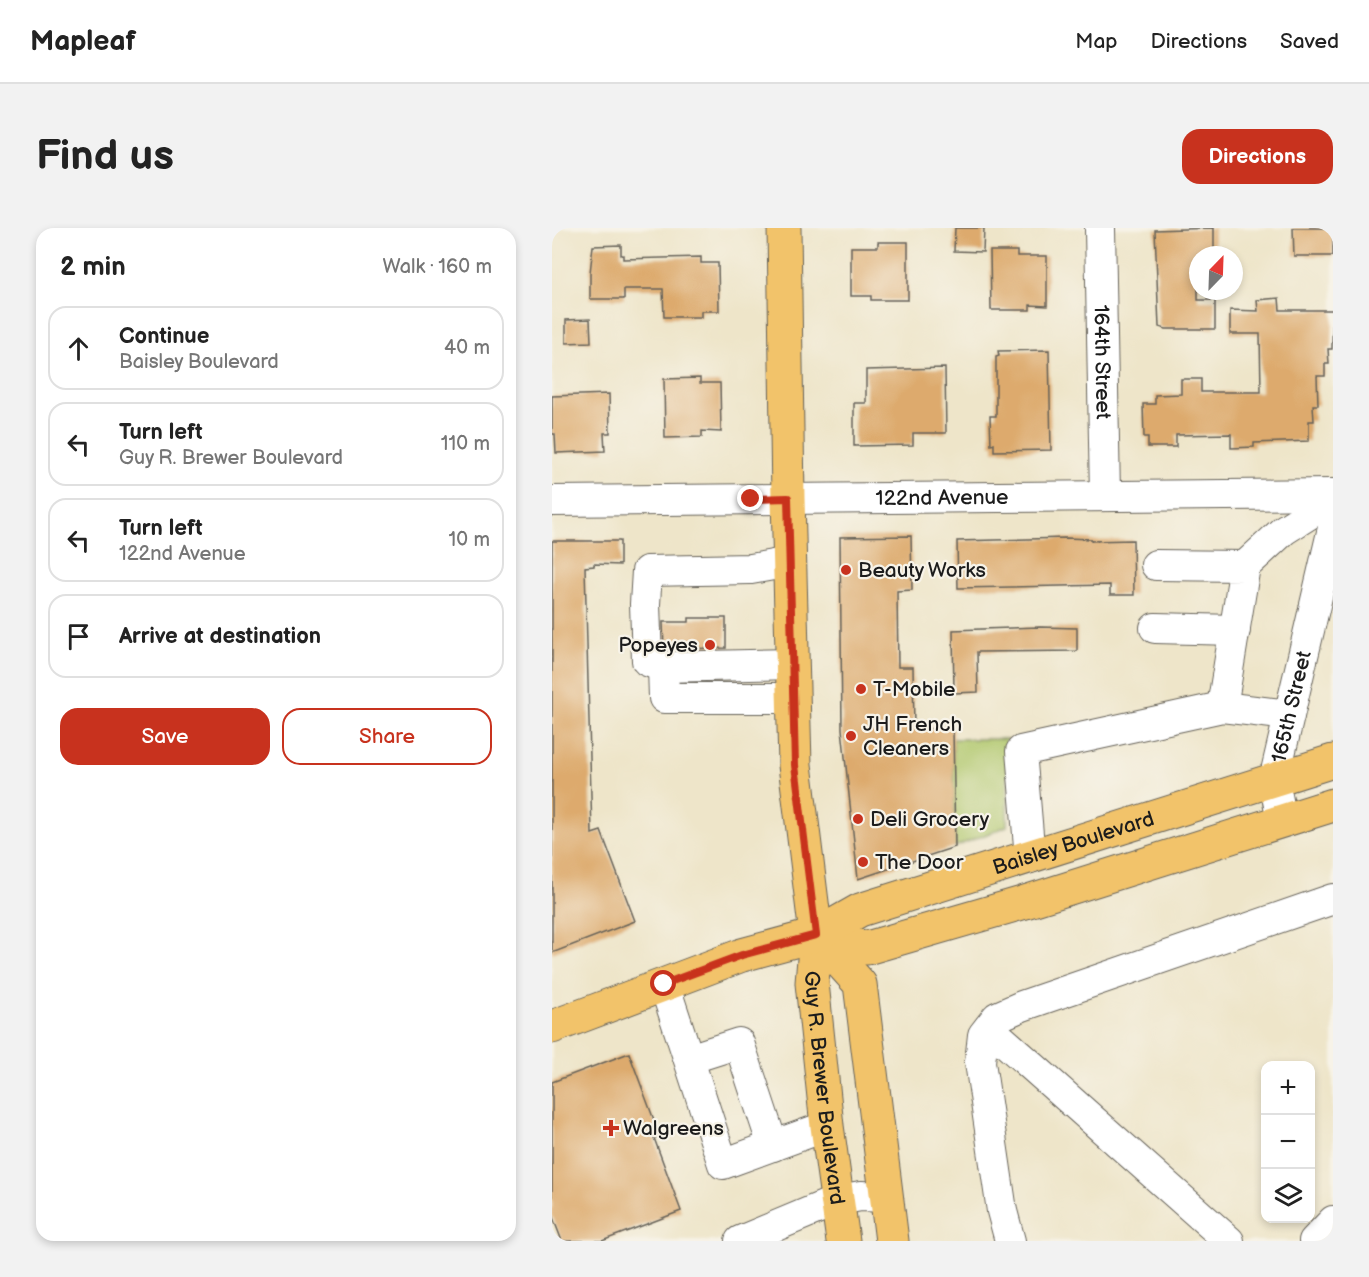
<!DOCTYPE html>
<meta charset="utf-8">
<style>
body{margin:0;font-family:"Balsamiq Sans",sans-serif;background:#f2f2f2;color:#222}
.controls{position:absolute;right:18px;bottom:18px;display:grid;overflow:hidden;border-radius:12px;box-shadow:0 3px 9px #0003}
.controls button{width:54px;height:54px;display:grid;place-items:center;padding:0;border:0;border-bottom:2px solid #e0e0e0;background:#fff;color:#222;font:30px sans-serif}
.compass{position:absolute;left:637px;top:18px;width:54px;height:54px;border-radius:50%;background:#fff;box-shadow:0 3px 9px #0003;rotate:23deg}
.stop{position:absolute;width:18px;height:18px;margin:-14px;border:4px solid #c8321e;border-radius:50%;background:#fff}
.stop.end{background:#c8321e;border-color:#fff;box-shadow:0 2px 6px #0008}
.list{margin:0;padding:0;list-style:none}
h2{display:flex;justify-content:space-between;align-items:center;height:78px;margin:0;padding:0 24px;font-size:26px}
h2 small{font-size:20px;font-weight:400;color:#767676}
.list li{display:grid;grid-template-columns:39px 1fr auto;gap:18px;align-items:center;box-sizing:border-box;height:84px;margin:0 12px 12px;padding:0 12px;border:2px solid #e0e0e0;border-radius:18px}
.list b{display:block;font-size:22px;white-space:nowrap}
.list p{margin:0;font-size:20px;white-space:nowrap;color:#767676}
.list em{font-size:20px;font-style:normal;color:#767676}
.actions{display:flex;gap:12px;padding:18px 24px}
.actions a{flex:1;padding:14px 0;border:2px solid #c8321e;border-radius:18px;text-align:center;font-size:21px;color:#c8321e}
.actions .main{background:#c8321e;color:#fff}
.icon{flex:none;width:33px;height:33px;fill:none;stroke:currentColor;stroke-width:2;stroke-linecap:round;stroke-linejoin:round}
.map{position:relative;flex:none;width:781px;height:1013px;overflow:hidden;border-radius:18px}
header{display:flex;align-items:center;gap:36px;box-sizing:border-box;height:84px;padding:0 30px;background:#fff;border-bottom:2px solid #e0e0e0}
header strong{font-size:28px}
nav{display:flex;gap:33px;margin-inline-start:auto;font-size:21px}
.intro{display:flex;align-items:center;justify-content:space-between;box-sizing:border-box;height:144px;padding:0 36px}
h1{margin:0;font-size:42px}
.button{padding:15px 27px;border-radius:18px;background:#c8321e;color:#fff;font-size:21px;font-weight:700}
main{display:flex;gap:36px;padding:0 36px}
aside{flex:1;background:#fff;border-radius:18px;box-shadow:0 3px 9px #0003}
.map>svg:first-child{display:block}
.green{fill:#b0c76c;stroke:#667244;stroke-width:1.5}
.building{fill:#ddaa6d}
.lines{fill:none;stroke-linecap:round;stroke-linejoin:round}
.minor-casing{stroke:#666259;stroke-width:32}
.major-casing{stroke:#666259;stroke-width:35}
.minor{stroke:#fff;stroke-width:30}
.major{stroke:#f2c36a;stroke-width:33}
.route{stroke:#c8321e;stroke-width:8}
.poi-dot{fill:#c8321e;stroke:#f7f3e8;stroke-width:2}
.labels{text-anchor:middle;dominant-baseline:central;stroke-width:4.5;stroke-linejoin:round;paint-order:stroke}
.street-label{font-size:21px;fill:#1c1c1c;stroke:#f7f3e8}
.poi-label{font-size:21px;fill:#1c1c1c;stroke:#f7f3e8;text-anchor:start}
</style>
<header>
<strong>Mapleaf</strong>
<nav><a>Map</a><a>Directions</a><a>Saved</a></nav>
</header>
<div class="intro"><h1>Find us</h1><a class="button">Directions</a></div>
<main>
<aside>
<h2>2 min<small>Walk · 160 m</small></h2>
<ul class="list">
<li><svg class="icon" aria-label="ahead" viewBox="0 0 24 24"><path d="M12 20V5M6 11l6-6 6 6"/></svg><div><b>Continue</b><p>Baisley Boulevard</p></div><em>40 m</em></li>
<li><svg class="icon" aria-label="left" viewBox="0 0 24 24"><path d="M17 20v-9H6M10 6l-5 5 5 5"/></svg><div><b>Turn left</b><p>Guy R. Brewer Boulevard</p></div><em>110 m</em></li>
<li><svg class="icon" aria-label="left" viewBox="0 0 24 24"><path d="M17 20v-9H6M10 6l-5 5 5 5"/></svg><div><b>Turn left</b><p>122nd Avenue</p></div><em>10 m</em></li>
<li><svg class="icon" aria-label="arrive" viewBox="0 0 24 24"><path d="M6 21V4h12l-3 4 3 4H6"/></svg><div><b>Arrive at destination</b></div></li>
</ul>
<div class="actions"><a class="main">Save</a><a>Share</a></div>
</aside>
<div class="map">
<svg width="781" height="1013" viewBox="0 0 781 1013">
<rect width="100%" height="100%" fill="#f7f3e8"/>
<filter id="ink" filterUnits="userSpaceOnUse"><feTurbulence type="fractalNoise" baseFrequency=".0167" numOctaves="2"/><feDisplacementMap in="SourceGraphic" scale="12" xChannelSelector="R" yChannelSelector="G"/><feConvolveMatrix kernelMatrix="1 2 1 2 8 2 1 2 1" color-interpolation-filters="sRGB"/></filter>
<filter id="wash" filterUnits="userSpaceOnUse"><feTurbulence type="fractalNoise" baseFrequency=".008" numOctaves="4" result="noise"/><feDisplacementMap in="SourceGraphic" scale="24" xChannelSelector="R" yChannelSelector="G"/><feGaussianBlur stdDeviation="1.35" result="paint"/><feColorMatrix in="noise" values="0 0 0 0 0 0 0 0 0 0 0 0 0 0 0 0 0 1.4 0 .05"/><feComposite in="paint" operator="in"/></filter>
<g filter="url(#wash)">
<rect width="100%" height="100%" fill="#eee5c9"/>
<path class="green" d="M401 511H456L455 598 403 619Z"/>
<g id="blocks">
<g class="building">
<path d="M403 0H432L431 24 402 23Z"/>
<path d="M662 0V27H646V72H663V101H614L607 99 603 2Z"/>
<path d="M741 0H781V28H742Z"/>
<path d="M326 14H356V72H319V68H299V19H326Z"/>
<path d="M69 17V27H71V31L149 29V35H166L167 83H149V89H112L111 61H72V71H38V45L41 18Z"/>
<path d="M438 23H465V28H495V78L478 77V82H439Z"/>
<path d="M727 70 728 82H781L780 121H776L777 136H773V148H765L766 177H761L762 193H757V213L702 215V219L679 220V206L624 207V219H596V209H592L591 176H603V167L629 166V151H649V164H709L708 106H678V82L706 83 705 72Z"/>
<path d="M38 91 39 114 14 115V92Z"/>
<path d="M497 122 499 222 442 223V216L439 217 438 188H444V129L447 128 446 123Z"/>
<path d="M393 140 394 205H361V217L302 218V175H314V142Z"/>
<path d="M148 150V155H168L169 204 150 203V209L113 210 112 151Z"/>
<path d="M57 166 58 205H52L53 223 4 225 3 206H0V168Z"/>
<path d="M359 308 360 362 345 363 346 439H361L362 501 401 500 403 619 306 651 290 501 288 309Z"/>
<path d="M514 310 539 311V313L581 312 582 367H558V357L406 360 405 313Z"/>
<path d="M0 313H68V337L42 336V338L33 339 40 606 49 603 83 693 0 725Z"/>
<path d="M137 390H174V420L112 421 111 394H137Z"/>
<path d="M488 399 525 400V423L425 424 426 464 402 465 401 402Z"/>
<path d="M77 825 108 908 102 910 129 983 50 1013H10L0 987V854Z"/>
</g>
</g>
</g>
<g filter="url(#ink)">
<use href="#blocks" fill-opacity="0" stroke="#666259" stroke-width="1.5"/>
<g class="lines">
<g class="minor-casing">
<g id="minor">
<path id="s1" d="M548 0 553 267"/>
<path id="s2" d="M0 273 781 266"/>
<path d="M238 334 199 341 95 343 93 376 95 433 111 439 241 436"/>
<path d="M604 337 693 338 670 479"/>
<path d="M693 338 732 302 781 271"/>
<path d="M603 400 683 402"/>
<path d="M111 439 112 470H242"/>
<path id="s3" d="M730 593 722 552 781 300"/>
<path d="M478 630 469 523 670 479 737 487"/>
<path d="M112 756 171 936 275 898"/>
<path d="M437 800 677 1013"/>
<path d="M137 831 187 815 221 918"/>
<path d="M188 1013 286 972 309 968 335 969"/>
<path d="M458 1013 450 983 428 834 431 807 445 789 470 778 781 671"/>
<path d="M762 1013 781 993"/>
</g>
</g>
<g class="major-casing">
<g id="major">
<path id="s4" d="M232 0 236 270 243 537 264 707 260 755 275 898 291 1013"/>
<path d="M264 707 315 720 470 675 781 577"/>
<path d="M264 707 308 756 340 1013"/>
<path id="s5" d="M0 799 190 727 264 707 308 682 781 533"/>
</g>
</g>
<use href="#minor" class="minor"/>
<use href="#major" class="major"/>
</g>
</g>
<g class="lines" filter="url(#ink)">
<path class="route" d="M112 756 190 727 264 707 243 537 236 270 199 271"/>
</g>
<g class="poi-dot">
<circle cx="294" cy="342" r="6"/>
<circle cx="158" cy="417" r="6"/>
<circle cx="309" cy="461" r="6"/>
<circle cx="299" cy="508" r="6"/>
<circle cx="306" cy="591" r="6"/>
<circle cx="311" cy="634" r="6"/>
<path d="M56 891h6v6h6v6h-6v6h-6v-6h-6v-6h6z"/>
</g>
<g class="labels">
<g class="street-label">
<text stroke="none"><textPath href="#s1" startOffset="134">164th Street</textPath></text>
<text stroke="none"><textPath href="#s2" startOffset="390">122nd Avenue</textPath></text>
<text stroke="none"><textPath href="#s3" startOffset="117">165th Street</textPath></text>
<text stroke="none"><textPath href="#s5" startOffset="554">Baisley Boulevard</textPath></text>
<text stroke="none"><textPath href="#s4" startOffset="862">Guy R. Brewer Boulevard</textPath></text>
</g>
<g class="poi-label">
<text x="306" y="342">Beauty Works</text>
<text x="146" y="417" text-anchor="end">Popeyes</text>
<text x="321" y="461">T-Mobile</text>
<text x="311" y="496">JH French<tspan x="311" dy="24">Cleaners</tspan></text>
<text x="318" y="591">Deli Grocery</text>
<text x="323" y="634">The Door</text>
<text x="71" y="900">Walgreens</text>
</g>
</g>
</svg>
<div class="controls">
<button>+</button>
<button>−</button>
<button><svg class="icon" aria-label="layers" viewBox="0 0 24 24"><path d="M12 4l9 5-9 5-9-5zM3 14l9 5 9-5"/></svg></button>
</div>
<svg class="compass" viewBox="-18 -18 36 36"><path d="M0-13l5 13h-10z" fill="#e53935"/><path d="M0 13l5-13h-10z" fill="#767676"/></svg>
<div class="stop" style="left:112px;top:756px"></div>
<div class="stop end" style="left:199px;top:271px"></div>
</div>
</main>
